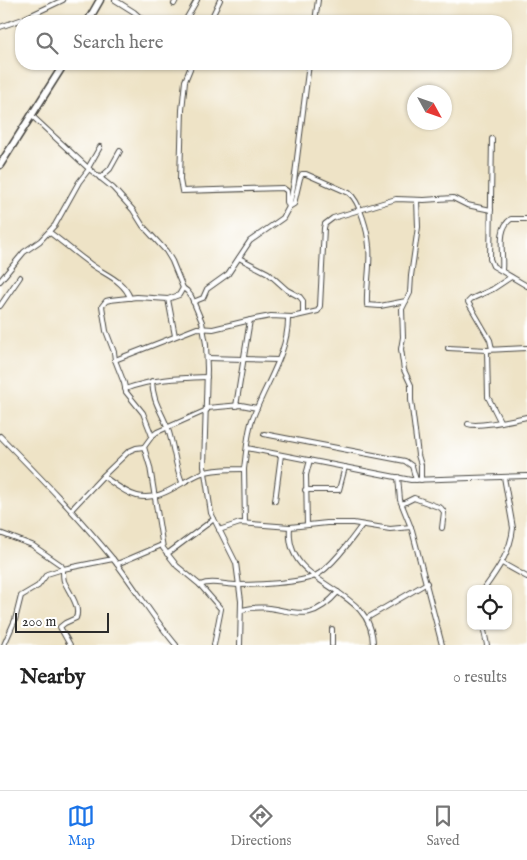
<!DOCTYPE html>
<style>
body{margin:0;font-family:"IM FELL English",serif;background:#f2f2f2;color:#222}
.controls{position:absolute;right:15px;bottom:15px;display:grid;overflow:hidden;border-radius:10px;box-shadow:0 1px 4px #0004}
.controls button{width:45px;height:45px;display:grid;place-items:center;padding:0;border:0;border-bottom:1px solid #e0e0e0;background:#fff;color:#222;font:25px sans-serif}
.compass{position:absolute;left:407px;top:85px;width:45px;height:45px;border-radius:50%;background:#fff;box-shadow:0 1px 4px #0004;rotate:130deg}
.scale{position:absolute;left:15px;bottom:12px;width:94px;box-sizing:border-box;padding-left:5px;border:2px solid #2b2b2b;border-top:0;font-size:14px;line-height:18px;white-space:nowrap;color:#2b2b2b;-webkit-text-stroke:4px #fff;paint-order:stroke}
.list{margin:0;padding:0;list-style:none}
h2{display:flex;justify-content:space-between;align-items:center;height:65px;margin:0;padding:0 20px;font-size:21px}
h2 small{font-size:16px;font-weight:400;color:#767676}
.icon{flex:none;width:28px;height:28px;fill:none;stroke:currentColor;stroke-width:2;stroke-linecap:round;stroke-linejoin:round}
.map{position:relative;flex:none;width:527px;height:645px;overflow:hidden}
.search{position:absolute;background:#fff;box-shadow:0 1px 4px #0004;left:15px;right:15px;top:15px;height:55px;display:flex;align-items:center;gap:12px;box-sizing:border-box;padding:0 18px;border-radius:20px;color:#767676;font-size:19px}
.sheet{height:145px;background:#fff}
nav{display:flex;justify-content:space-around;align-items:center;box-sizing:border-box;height:70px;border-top:1px solid #e0e0e0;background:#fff;font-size:14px;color:#767676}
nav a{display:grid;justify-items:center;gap:2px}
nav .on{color:#1a73e8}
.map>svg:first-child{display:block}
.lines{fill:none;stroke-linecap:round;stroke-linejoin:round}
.minor-casing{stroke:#484742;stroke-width:6}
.trunk-casing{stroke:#484742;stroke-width:9}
.minor{stroke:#fff;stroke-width:4}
.trunk{stroke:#fff;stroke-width:6}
</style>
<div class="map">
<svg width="527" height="645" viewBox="0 0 527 645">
<rect width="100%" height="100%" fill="#fff"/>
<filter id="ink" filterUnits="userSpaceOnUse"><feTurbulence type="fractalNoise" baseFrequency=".02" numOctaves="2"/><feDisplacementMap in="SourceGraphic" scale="10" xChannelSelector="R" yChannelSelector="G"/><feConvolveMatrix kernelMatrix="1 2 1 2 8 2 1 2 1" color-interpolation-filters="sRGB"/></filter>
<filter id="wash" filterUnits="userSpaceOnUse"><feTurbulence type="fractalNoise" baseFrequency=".0096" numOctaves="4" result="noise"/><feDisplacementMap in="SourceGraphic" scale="20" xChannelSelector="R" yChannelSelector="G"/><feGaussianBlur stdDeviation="1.12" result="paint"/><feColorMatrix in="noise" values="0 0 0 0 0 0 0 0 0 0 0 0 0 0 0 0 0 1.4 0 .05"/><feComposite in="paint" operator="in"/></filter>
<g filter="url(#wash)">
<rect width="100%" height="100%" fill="#eee3c6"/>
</g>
<g filter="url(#ink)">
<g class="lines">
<g class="minor-casing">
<g id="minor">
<path d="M115 0 134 12 144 21"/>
<path d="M174 4 176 0"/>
<path d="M185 21 197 0"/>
<path d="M210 21 220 0"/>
<path d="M315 21 318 0"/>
<path d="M0 27 23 19 63 0"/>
<path d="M192 64 185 81 182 110 180 180 182 191 283 188 287 191V202L289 207 294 204 300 178 302 174H306L349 193C360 201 368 233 369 246 371 265 366 285 367 305L380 306 406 301"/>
<path d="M31 115 88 168 113 188 133 210 143 226 166 251 172 261 183 288 187 291 191 296 202 322 206 344 207 369 204 466 211 513 236 563 241 601 240 645"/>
<path d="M492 139 490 259 493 266 527 286"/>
<path d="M88 168 100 147"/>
<path d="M100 178 110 169 120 151"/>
<path d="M417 200 418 227 411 276 410 293 402 309 403 337 401 349 404 370 411 385V400L418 455 421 465V480"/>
<path d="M49 232C63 242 75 253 89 263 103 274 124 280 130 298"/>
<path d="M239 258 268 273 287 290 300 297 303 301V314"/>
<path d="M502 270C504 255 496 229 511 219H527"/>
<path d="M0 281 24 252 40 241 55 225 79 182 89 169"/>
<path d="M168 299 175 336"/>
<path d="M193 302 203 298 207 289 228 274 250 241 283 218 289 207 294 182 309 64"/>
<path d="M0 306 20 277"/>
<path d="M448 348 487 350 527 348"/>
<path d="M492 349 490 340 468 302 471 299 493 289 511 277"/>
<path d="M487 350 488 397 500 421"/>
<path d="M207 358 278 360"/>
<path d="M115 360 197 328 213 329 255 319 271 316 292 317 318 311 320 306 324 228 325 224 333 218 396 199 424 200 453 198 467 205 491 210"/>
<path d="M152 381C153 403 161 410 168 429 174 447 175 465 182 482"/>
<path d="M125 389C152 379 178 378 207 377"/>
<path d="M236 406 250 320"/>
<path d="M207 408 241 405 257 408"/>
<path d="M468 424C479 428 515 419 527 417"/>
<path d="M264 434 405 461 412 466 416 480"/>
<path d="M0 436C39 476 78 516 113 559 135 587 153 618 176 645"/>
<path d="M152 436 143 413 126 392 124 383 115 360 114 352 106 331 102 306 106 301 110 300 137 297 168 299 179 295 183 288"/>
<path d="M144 447 150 467 163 548 177 566 200 585 221 609 214 645"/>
<path d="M144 447 152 436 157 432 207 410"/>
<path d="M247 448 411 480 527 476"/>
<path d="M244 469 245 523"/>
<path d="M103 476 129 451 136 448 144 447"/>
<path d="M398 477 400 500 412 530 442 645"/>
<path d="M305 490H339L345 467"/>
<path d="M275 501 281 455"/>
<path d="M402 504 414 498 441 508 444 512 442 528"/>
<path d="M71 510 103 476C113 483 125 493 137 496 161 502 181 481 202 473 214 469 231 469 244 469 246 454 247 438 251 423 262 389 289 354 288 317"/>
<path d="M307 525 306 475 310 460"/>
<path d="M290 527C284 590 373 583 373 645"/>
<path d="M219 530 240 523 290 527 327 523H353L390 529 411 527"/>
<path d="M0 533 32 545 61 565 63 569 113 559"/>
<path d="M167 554 214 519"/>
<path d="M502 563 527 577"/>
<path d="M117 564 162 545"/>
<path d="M200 585C212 580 225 585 238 585 256 585 299 583 315 576 331 568 351 540 362 525"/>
<path d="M484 589C497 571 511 551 513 528L504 477"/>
<path d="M242 610C283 598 302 634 338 592"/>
<path d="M367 618 427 583"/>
<path d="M483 626 487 645"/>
<path d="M332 629V645"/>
<path d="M4 645 15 620 21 596 38 586 47 574 63 569C63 572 63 578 64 581 68 591 81 606 76 618L65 623 60 627 70 645"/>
</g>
</g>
<g class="trunk-casing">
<g id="trunk">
<path d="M88 21 100 0"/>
<path d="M0 165 64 64"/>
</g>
</g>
<use href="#minor" class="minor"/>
<use href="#trunk" class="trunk"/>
</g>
</g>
</svg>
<div class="controls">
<button><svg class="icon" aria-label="locate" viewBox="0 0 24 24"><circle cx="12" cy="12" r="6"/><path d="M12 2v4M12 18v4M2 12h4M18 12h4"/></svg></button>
</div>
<svg class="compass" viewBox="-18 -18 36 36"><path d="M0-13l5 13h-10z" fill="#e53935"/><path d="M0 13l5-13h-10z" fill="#767676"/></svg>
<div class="scale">200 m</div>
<div class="search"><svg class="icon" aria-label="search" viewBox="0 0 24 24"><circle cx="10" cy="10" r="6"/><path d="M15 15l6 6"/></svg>Search here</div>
</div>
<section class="sheet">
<h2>Nearby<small>0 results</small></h2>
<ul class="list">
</ul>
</section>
<nav>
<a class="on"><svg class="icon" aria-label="map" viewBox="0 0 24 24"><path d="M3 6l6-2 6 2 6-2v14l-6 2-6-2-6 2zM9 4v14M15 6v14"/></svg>Map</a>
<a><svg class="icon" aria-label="directions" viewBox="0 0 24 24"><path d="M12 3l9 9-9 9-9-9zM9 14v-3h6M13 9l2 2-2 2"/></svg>Directions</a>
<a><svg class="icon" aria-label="saved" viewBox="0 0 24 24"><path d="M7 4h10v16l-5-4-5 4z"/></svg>Saved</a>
</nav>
